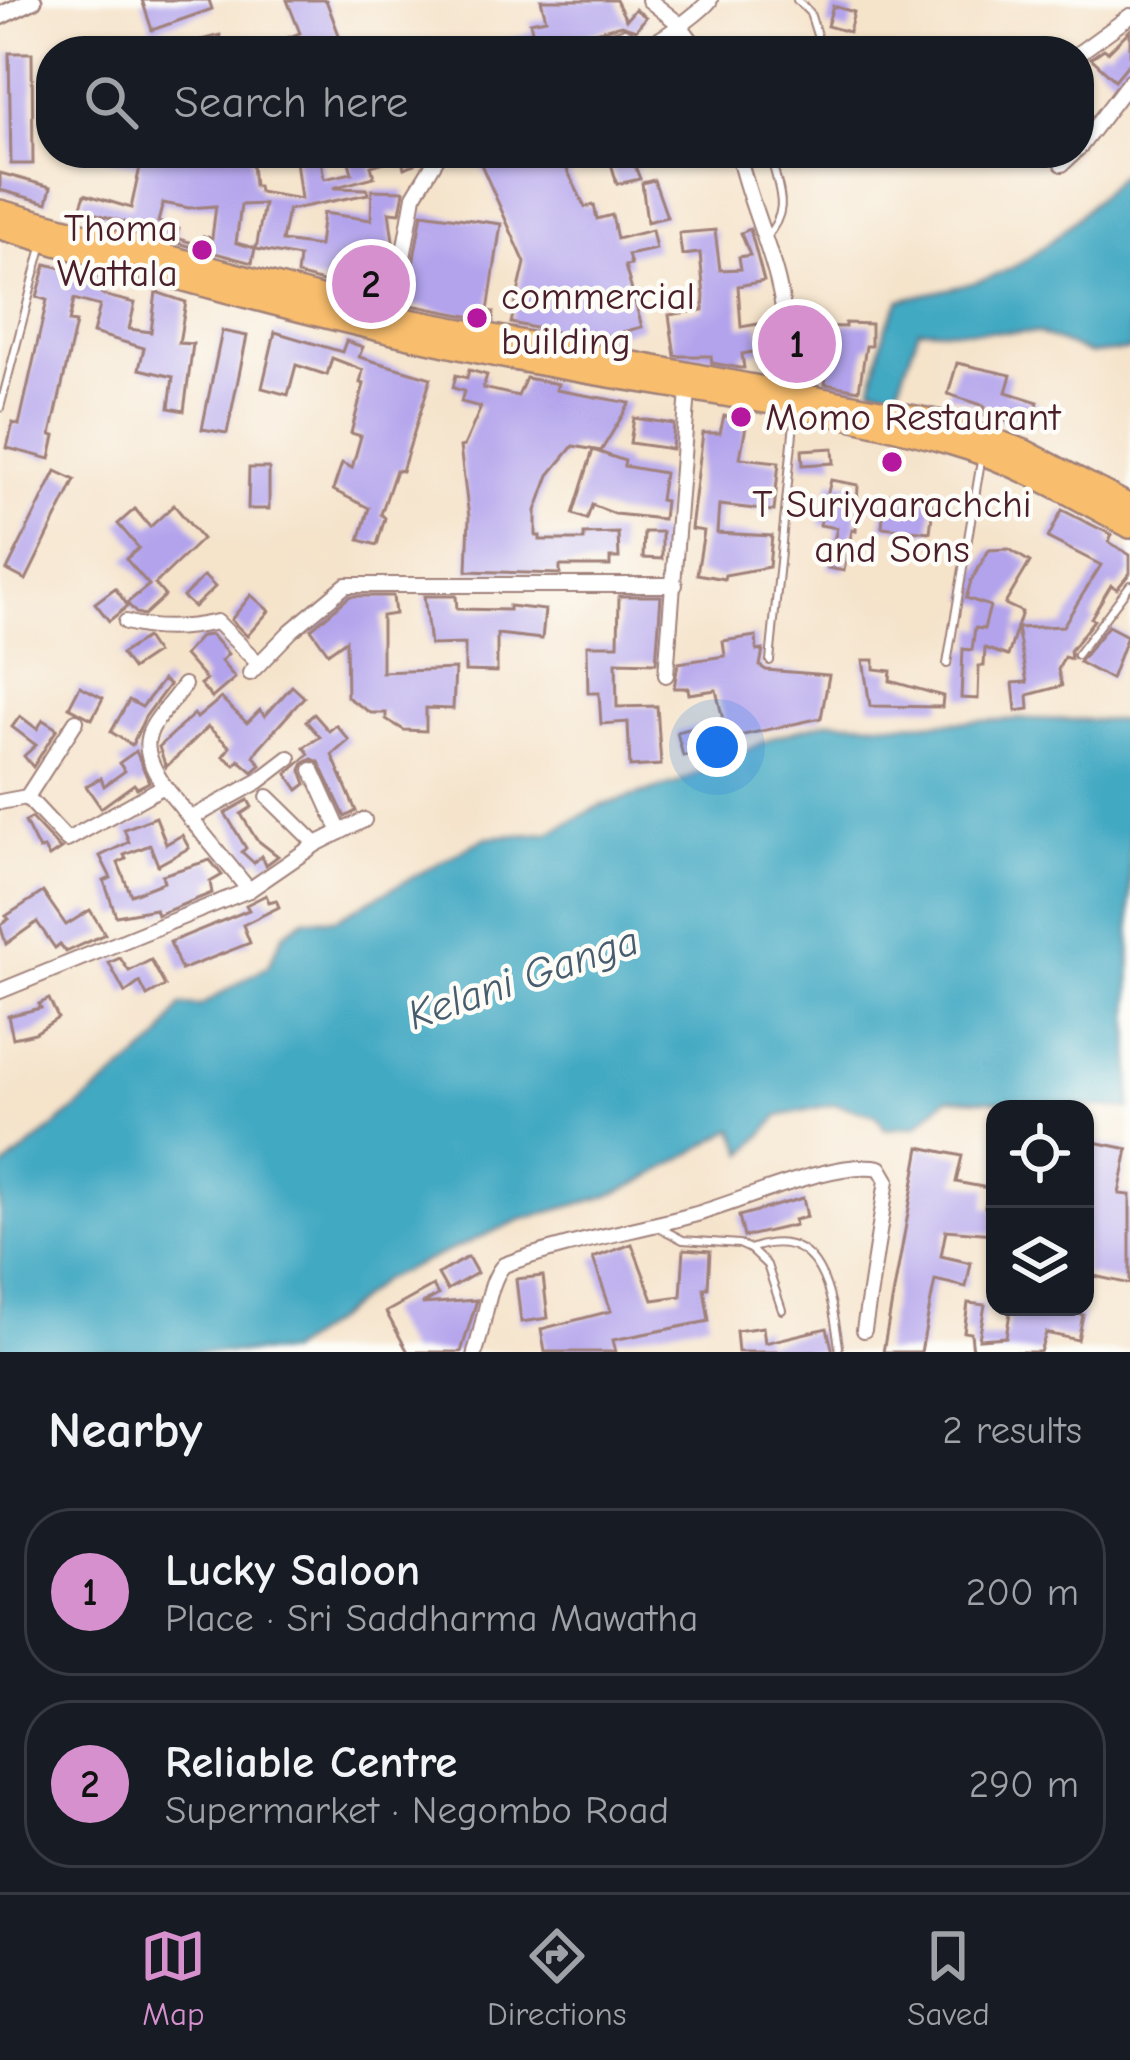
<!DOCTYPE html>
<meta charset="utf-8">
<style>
body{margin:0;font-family:"Comic Neue",sans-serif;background:#242831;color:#f1f3f6}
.controls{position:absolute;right:36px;bottom:36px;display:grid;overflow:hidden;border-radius:24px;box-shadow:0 3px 9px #0004}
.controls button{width:108px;height:108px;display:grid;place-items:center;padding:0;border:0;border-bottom:3px solid #363941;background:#171b24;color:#f1f3f6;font:60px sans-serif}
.you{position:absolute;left:717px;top:747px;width:42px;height:42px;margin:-30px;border:9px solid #fff;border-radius:50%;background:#1a73e8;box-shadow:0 0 0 18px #1a73e833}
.badge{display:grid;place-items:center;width:78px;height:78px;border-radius:50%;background:#d690ce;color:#111;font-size:39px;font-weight:700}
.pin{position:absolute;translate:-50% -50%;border:6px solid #fff;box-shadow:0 3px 12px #0006}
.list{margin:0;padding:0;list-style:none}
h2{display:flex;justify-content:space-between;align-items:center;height:156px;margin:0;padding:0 48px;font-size:51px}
h2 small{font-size:39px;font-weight:400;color:#9ea1a6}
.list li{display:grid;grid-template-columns:78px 1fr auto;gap:36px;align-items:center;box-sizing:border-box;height:168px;margin:0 24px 24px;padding:0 24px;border:3px solid #363941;border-radius:48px}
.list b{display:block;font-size:45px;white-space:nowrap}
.list p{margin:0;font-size:39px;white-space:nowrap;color:#9ea1a6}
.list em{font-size:39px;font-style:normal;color:#9ea1a6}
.icon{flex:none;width:66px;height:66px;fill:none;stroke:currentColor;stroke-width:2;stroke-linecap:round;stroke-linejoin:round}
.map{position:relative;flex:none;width:1130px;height:1352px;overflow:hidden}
.search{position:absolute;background:#171b24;box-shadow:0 3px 9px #0004;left:36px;right:36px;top:36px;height:132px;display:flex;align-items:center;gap:30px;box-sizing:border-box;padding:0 42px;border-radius:48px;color:#9ea1a6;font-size:45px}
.sheet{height:540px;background:#171b24}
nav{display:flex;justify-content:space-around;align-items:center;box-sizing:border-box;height:168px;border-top:3px solid #363941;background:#171b24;font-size:33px;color:#9ea1a6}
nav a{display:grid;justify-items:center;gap:6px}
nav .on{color:#d690ce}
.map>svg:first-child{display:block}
.water{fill:#43a9c3;stroke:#466477;stroke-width:3}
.building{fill:#b2a3ec}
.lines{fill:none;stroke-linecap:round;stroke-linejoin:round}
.service-casing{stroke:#a0817a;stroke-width:10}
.minor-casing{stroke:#a0817a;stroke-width:18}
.tertiary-casing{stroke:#a0817a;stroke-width:21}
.trunk-casing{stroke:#a0817a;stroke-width:26}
.service{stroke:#fff;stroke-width:6}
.minor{stroke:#fff;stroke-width:14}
.tertiary{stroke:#fff;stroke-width:16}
.trunk{stroke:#f9be6d;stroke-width:21}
.poi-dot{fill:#b5179e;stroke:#fdfcf7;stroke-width:4.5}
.labels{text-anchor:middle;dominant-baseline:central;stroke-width:9;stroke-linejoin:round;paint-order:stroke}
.poi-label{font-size:39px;fill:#4a1f2b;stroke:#fdfcf7;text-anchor:start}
.water-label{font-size:42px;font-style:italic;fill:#475d6f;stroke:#fdfcf7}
</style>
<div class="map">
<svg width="1130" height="1352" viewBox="0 0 1130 1352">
<rect width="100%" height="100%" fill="#fdfcf7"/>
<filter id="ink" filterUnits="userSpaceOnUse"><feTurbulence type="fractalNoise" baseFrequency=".00833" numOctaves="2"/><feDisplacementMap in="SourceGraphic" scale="24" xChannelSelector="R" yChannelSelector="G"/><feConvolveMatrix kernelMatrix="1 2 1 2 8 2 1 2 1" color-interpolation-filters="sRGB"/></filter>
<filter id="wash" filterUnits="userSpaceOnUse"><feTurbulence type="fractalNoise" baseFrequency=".004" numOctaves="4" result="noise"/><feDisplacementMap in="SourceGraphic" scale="48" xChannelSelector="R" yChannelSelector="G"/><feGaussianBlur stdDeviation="2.7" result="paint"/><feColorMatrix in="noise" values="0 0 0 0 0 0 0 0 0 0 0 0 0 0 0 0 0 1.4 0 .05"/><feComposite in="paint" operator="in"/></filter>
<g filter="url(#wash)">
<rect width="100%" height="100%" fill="#f5e3ca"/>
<g class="water">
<path d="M1130 165V350L1090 354 1039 333 919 329 897 391 872 386 886 326 900 300C938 290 983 285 1017 265 1059 241 1095 199 1130 165Z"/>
<path d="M1026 719 1130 721V1109L947 1098 916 1126 885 1129 876 1115 834 1104 779 1116 745 1154 734 1129 641 1182 608 1196 520 1220 382 1280 329 1324 287 1352H0V1171L158 1042 181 1005 200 1006 269 965 284 933 305 919H336L487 837 549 833 600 806 674 784 775 737 830 721 901 724Z"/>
</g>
<g id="blocks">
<g class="building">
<path d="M142 0H209L212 9 152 30Z"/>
<path d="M287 0H326L345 51H256L300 33Z"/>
<path d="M541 0H616L626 20 635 9 646 17 636 30 621 25 565 40 550 47V51H475L532 31 530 22 546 19Z"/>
<path d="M833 6 854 12 849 32 827 26Z"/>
<path d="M1130 30V62L1115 80 1091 58 1104 49 1108 52Z"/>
<path d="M220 35 224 51H174V47Z"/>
<path d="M9 53H32L33 164H11Z"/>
<path d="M103 153H251L254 186H258L259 192 301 199 295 153H320L324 179 352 173 348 158 367 153H412L415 164 404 168 401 157 371 166 374 177 333 188 367 189 368 194 288 210 282 241 319 246 323 213 371 220 372 190 404 191 400 213 389 212 393 241 384 299 297 275 299 257 256 249 264 204 241 205 236 243 255 248 252 263 200 249 203 236 212 238 216 206 189 208 163 203 158 222 179 229 176 238 193 243 192 247 129 230 131 224 80 209 85 194 131 208 140 167 102 157Z"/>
<path d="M476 153H559L585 207 594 205 597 219 612 215 617 239 652 230 656 249 628 255 631 265 625 266 642 327 603 337 604 342 511 323 525 263Z"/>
<path d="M608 153H630L640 179 617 184Z"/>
<path d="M0 173 51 187 47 203 0 190Z"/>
<path d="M654 180 667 217 647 222 642 183Z"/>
<path d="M422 213 501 224 488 311 494 312 493 321 406 304Z"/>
<path d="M750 229 764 281 738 286 741 327 758 324 763 350 742 354 744 368H740L712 363 711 356H675L669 315 703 310 704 296 700 253 682 255 679 233 715 230 720 270 741 269 739 257 750 255 741 233Z"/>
<path d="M46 264 105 279 102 295 135 303 129 329 151 332 156 292 186 302 179 343 193 344 184 411 169 408 173 377 139 369 144 348 93 333 100 306 74 299 69 322 76 323 51 435 55 436 50 459 7 448 13 423 19 425 47 300 37 297Z"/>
<path d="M845 323 871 324V346H866L859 390 825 384 831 347H812V326L845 327Z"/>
<path d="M222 331 247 336 227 433 202 429Z"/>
<path d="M275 332 342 352 346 341 363 347 359 357 431 378 402 471 396 470 381 514 385 518 377 545 359 540 369 508 333 490 342 463 352 468 361 436 351 433 364 384 360 383 363 370 332 358 327 375 296 365 288 395 262 388Z"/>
<path d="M957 363 1011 375 1006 392 1038 402 1032 422 1007 415 1006 421 983 415 985 406 948 394Z"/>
<path d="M469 370 487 375 483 388 518 396 526 378 558 384 556 390 630 403 601 451 573 446 549 475 536 511V536H540V540H584V534L618 533 619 558H610V566H560V574L467 571 469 517 460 447 464 446 481 407 461 402 464 391 453 388 456 375 467 378Z"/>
<path d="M724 416 747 421 740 458 779 462 774 511 719 505 717 533 772 536 769 567 725 575 724 579 697 574 704 531 691 529 703 433H720Z"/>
<path d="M634 418 674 424 672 449 630 443Z"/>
<path d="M833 448 834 463 803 465 802 450Z"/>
<path d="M593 450 625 461 624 466 664 473 660 500 665 501 663 519 615 514 592 505 587 519 573 514Z"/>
<path d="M249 468H269V509H248Z"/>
<path d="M56 471 75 480 26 580 7 570Z"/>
<path d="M831 480 858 485 856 531 852 530 844 571 828 568 837 528 820 525Z"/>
<path d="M885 494 934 499 930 532 882 527Z"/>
<path d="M174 505 202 539 155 584 165 596 144 615 136 613 127 603 149 585 126 559 139 548 118 524 135 509 150 527Z"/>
<path d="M1062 510 1112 535 1109 542 1130 555V573L1117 589 1111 585 1091 618 1094 620 1070 651 1071 659 1064 657 1058 670 1062 686 1028 695 1029 709 1016 711 1013 683 1027 682 1017 628 1063 626 1101 565 1048 538Z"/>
<path d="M644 532H662V559L643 558Z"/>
<path d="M1009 549 1030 562 1005 604 1022 612 1008 656 985 648 984 666H979L978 699 961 698 963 649 972 650 975 628 984 629 990 606 966 598 971 581 989 550Z"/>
<path d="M204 576 215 587 194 607 183 597Z"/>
<path d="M115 588 128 606 109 621 95 603Z"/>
<path d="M251 595 269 611 247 636 231 620Z"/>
<path d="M350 596H393L395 614 382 616V672L455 669 453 709 426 708V731L404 730 386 719V713H371L347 697 346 640 328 653 311 629Z"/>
<path d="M424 596H456L457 609 509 610V606L545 610 542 639 497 634V672L465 671V644L430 645Z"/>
<path d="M619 596H661L656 663 616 662 617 707 657 706 661 765 630 767 628 722 601 724 599 693H588L587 645H618Z"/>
<path d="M1108 626 1127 636 1111 679 1079 662Z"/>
<path d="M211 635 228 654 221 661 235 678 212 698 200 684 206 680 184 655 201 636Z"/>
<path d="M756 636 757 651 763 650 760 666 766 670 829 675 821 718 711 742 713 748 683 756 677 732 723 720 716 690 689 694 688 688H674L678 663 725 656 723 641Z"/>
<path d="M146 638 156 653 132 669 121 654Z"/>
<path d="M863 660H874V669L891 671 890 681 943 696 942 707 870 706Z"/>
<path d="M163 680 169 685 145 717 132 745 111 732 129 700 142 707Z"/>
<path d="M80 686 103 698 92 719 69 707Z"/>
<path d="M292 686 304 697 258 749 254 756 261 765 253 772 239 760 235 765 223 756 230 747 208 727 166 767 159 747 194 714 197 718 221 698 247 723 260 710 265 716Z"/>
<path d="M314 714 329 731 336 725 349 740 332 755 356 811 345 817 319 762 312 759 304 763 301 770 306 784 298 790 287 774 309 754 304 747 320 737 306 721Z"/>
<path d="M20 716 37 729 43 720 57 729 33 767 24 756 36 745 12 727Z"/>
<path d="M136 751 149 782 137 788 134 784 101 808 86 786 101 778 104 786 125 771 119 763Z"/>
<path d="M248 800 252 807 241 814 256 839 278 856 266 865 261 856 254 863 242 852 246 848 225 813Z"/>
<path d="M156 817 166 844 182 835 189 848 158 865 150 845 124 855 126 859 118 863 131 895 164 882 162 875 210 860 222 875 210 882 212 893 157 915 155 909 116 916 104 881 111 878 100 856 129 842 124 829Z"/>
<path d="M31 818 59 848 61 849 49 857 44 848 39 850 25 822Z"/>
<path d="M43 892 66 925 90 910 105 934 66 952 60 944 55 948 37 922 6 944 0 925 9 919 6 916Z"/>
<path d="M266 895 269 902 276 900 279 907 243 925 250 943 181 970 170 942 249 910 246 905Z"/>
<path d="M120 958 129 971 151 960 165 986 147 996 140 982 125 993 109 963Z"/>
<path d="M49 999 58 1018 35 1033 13 1038 8 1016 41 1008 39 1004Z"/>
<path d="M1085 1140 1128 1149 1119 1194 1130 1195V1284L1085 1274Z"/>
<path d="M920 1147 962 1156 956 1182 988 1188 985 1207 995 1209V1234L946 1230 941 1256 971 1263 966 1287 935 1280 921 1352H883Z"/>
<path d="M803 1198 807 1217 794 1220 795 1225 744 1237 739 1216Z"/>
<path d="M632 1244 653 1300 681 1296 684 1249 710 1251 708 1288H704L709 1321 613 1340 616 1352H545L541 1329 611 1311 593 1258Z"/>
<path d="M468 1257 477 1273 447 1290 438 1274Z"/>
<path d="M543 1276 548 1318 521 1322 516 1279Z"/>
<path d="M433 1286 438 1295 422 1304 477 1300 461 1352H408L386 1312Z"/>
<path d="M968 1303 985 1305 979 1339 1006 1337 1011 1307H1045L1083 1315 1078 1340 1046 1333 1040 1352H973L971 1333 964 1332Z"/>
<path d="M763 1327 765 1343 827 1328 833 1352H738L736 1331Z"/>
</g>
</g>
</g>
<g filter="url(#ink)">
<use href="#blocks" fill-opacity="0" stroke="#a0817a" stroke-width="3"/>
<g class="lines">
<g class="service-casing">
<g id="service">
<path d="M797 0 810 13 822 51"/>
<path d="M765 238C793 208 777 189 770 153"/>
<path d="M0 408 43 243"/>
<path d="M1077 655 1130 585"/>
<path d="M770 661 795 413"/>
<path d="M947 664 981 461"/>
<path d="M658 1227 683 1240 739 1244 750 1249 767 1265 782 1310"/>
<path d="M750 1249C822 1222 832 1297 839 1347"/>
</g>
</g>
<g class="minor-casing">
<g id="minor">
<path d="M649 0 678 23 699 51"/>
<path d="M568 51 624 36C630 39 635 45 642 46 652 49 704 9 710 0"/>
<path d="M1079 53 1130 16"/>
<path d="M1079 148 1130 81"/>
<path d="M738 153C752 217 786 274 785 339"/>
<path d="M1059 153 1062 164 1074 153"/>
<path d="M391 325 414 196 440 153"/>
<path d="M126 622C156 631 186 629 217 622L259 664"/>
<path d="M250 673 291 631 346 585H675"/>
<path d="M666 675 688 391"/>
<path d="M312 770 340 832"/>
<path d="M164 786C131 735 152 729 184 685"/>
<path d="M27 797 76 721"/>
<path d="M268 797 316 844"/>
<path d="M0 802 27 797 67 840 164 786 249 890"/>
<path d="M190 819 259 781 289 758"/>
<path d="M0 991 249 890 316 844 364 820"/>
<path d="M475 1352C484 1328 488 1280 504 1265 565 1242 630 1232 693 1215 740 1202 835 1159 880 1168L887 1180 864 1330"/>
</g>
</g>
<g class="tertiary-casing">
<path id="tertiary" d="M0 16 33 0"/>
</g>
<g class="trunk-casing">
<g id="trunk">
<path d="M0 211 394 317 942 422 1025 451 1130 506"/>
<path d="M0 228C163 275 327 321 493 355 644 386 801 400 949 443 1013 461 1072 495 1130 527"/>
</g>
</g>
<use href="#service" class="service"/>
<use href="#minor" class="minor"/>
<use href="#tertiary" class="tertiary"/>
<use href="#trunk" class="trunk"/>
</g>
</g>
<g class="poi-dot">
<circle cx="202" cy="250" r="12"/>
<circle cx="477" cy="318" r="12"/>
<circle cx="741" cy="417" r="12"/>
<circle cx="892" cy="462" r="12"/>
</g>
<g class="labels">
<g class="poi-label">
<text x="178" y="228" text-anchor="end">Thoma<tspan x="178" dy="45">Wattala</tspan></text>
<text x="501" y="296">commercial<tspan x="501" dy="45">building</tspan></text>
<text x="765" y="417">Momo Restaurant</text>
<text x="892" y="504" text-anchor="middle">T Suriyaarachchi<tspan x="892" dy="45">and Sons</tspan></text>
</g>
<g class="water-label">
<text transform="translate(523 978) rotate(-19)">Kelani Ganga</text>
</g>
</g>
</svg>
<div class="controls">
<button><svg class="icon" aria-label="locate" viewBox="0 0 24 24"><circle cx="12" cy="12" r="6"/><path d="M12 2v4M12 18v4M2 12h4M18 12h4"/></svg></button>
<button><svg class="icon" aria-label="layers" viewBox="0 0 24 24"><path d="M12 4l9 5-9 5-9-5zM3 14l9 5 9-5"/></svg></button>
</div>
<div class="you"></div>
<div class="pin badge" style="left:797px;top:344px">1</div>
<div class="pin badge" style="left:371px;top:284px">2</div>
<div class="search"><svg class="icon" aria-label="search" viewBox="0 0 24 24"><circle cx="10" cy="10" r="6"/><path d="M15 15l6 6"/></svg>Search here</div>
</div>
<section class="sheet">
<h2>Nearby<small>2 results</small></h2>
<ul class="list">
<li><span class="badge">1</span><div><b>Lucky Saloon</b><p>Place · Sri Saddharma Mawatha</p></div><em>200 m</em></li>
<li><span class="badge">2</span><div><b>Reliable Centre</b><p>Supermarket · Negombo Road</p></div><em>290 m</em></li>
</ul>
</section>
<nav>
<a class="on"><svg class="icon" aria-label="map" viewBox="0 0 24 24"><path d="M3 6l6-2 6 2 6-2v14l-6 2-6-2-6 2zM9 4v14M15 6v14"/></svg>Map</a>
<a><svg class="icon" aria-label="directions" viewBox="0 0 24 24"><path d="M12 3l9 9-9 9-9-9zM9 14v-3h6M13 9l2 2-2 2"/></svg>Directions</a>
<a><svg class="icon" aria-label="saved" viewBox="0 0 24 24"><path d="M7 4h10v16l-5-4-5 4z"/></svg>Saved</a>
</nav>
